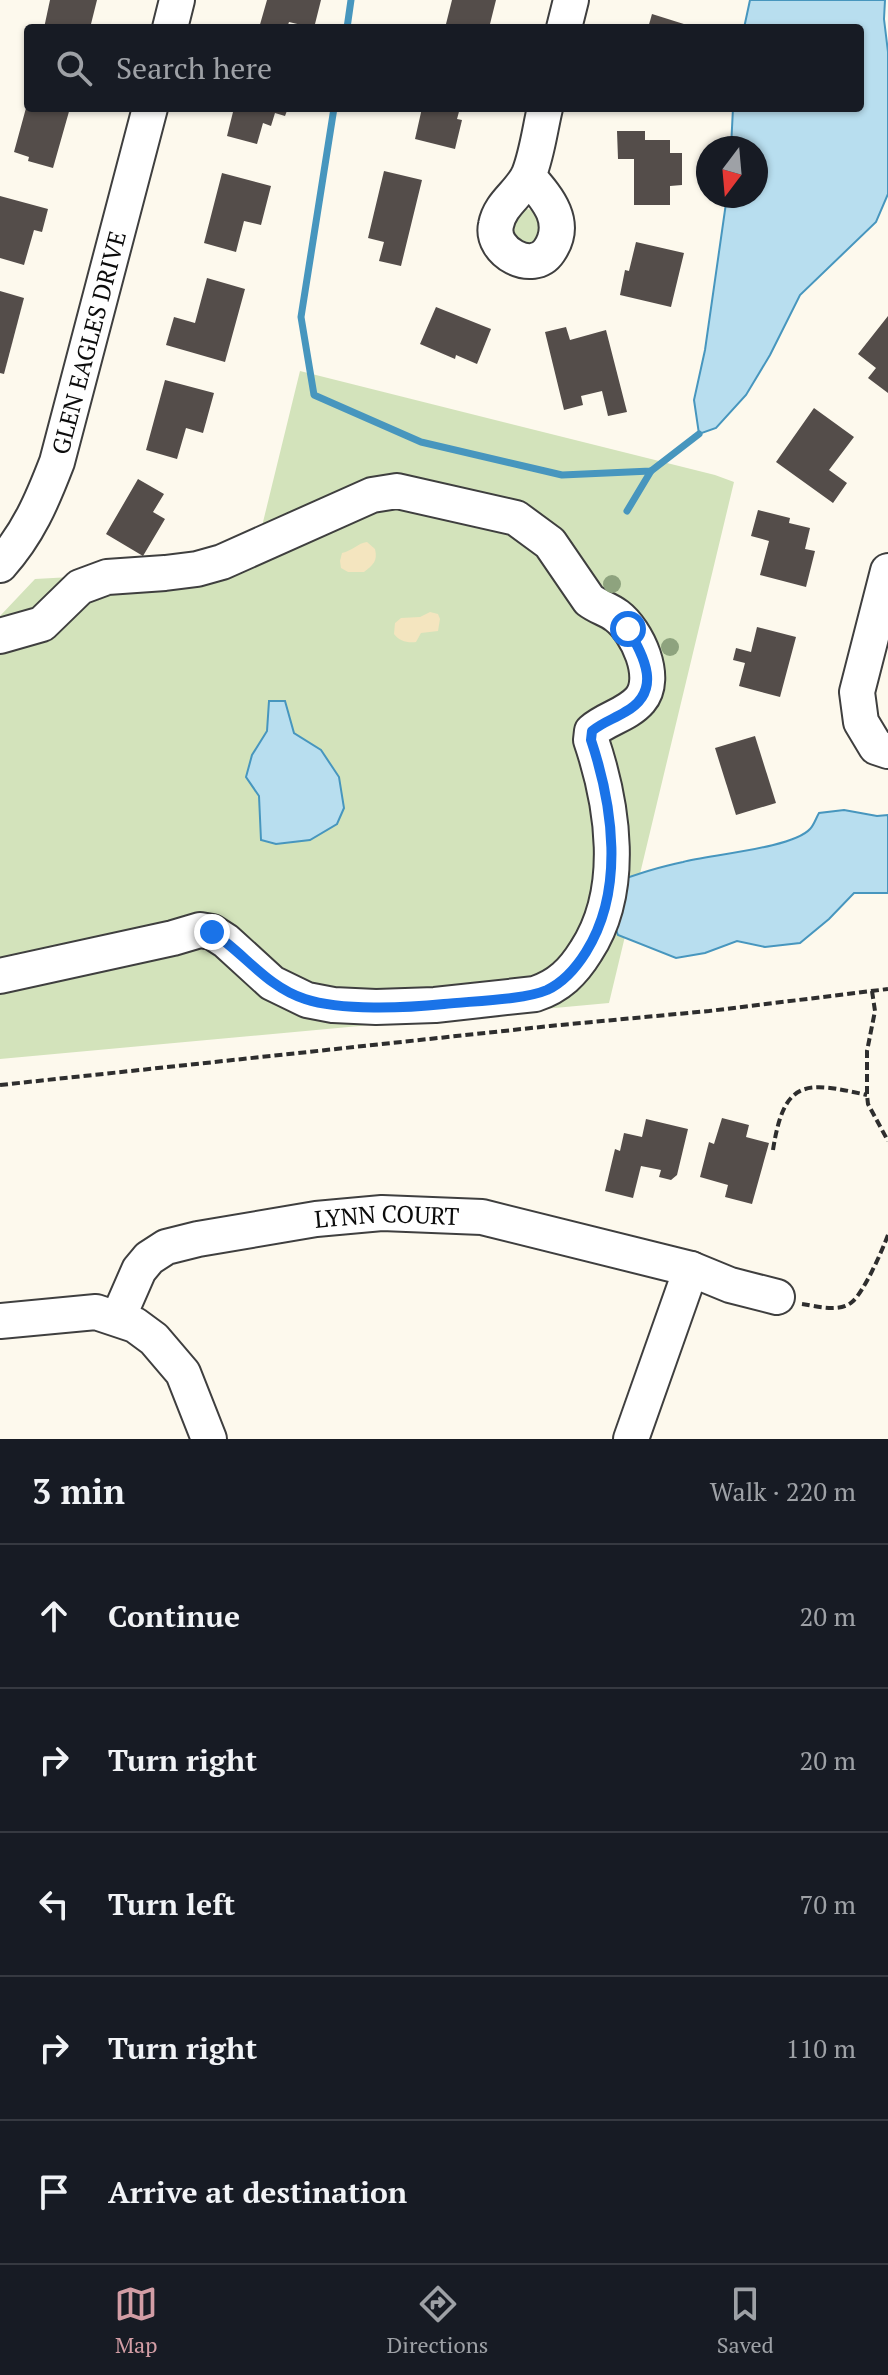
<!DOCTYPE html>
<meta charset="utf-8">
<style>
body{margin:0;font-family:"PT Serif",serif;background:#242831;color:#f1f3f6}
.compass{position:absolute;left:696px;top:136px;width:72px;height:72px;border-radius:50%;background:#171b24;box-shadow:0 2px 6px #0004;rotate:196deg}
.stop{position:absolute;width:24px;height:24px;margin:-18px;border:6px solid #1a73e8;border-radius:50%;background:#fff}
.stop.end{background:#1a73e8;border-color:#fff;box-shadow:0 2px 8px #0008}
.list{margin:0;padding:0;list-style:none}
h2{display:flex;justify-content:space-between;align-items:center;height:104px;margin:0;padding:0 32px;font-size:34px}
h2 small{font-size:26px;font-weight:400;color:#9ea1a6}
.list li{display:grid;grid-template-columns:52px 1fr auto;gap:24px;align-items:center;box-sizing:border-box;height:144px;padding:0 32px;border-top:2px solid #363941}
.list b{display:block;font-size:30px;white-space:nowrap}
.list em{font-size:26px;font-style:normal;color:#9ea1a6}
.icon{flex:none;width:44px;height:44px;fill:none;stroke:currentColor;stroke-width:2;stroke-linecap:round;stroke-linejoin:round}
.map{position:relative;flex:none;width:888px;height:1439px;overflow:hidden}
.search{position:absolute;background:#171b24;box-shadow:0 2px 6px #0004;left:24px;right:24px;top:24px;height:88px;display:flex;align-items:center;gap:20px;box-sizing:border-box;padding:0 28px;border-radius:8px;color:#9ea1a6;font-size:30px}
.sheet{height:824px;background:#171b24}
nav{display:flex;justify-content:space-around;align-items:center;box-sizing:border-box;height:112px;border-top:2px solid #363941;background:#171b24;font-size:22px;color:#9ea1a6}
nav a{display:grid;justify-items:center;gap:4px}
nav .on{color:#d29da5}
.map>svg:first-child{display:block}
.green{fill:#d3e3bb}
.sand{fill:#f4e5bf}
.water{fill:#b8deef;stroke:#4796be;stroke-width:2}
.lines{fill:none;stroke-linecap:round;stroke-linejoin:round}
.stream{stroke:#4796be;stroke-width:7}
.building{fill:#544d4a}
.minor-casing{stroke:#3f3f3f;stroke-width:38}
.path{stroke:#2e2e2e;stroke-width:4;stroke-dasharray:8 4;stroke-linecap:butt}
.minor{stroke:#fff;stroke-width:34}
.tree{fill:#8ea37e}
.route{stroke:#1a73e8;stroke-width:10}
.labels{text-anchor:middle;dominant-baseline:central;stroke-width:8;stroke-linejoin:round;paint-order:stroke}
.street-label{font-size:24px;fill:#0c0c0c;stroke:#fff}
</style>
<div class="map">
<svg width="888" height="1439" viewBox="0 0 888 1439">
<rect width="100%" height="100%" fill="#fdf9ed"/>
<g class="green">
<circle cx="526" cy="226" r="17"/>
<path d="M300 371 715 475 734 482 609 1003 0 1059V616L35 579 252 567Z"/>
</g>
<g class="sand">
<path d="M367 542 375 549C378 561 373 565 364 572H348L341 568 340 561 342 553C352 551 358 543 367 542Z"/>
<path d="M430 612 438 614 440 619 438 631 421 633 416 642C407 643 399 641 394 634L395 623 401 618 420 617Z"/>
</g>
<g class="water">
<path d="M750 0H885L884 19 888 52V194L876 222 800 295 770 355 746 395 716 428 699 434 694 400 705 350 727 196H756V148H731L733 108H860V28H744Z"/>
<path d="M269 701H285L294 733 321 750 339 777 344 808 337 824 310 840 276 844 261 840 259 796 246 777 252 755 267 731Z"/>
<path d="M844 810 877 816 888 815V893H854L829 919 800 943 765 947 737 941 705 953 676 958 618 935 609 912 610 884C634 875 658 867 683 862 709 855 793 848 810 829 814 825 816 818 819 813Z"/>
</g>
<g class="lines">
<g class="stream">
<path d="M347 28 351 0"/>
<path d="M334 108 301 317 314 395 421 442 562 475 651 471 699 434"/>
<path d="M627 511 651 471"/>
</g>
</g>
<g class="building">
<path d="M50 0H97L90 28H44Z"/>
<path d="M267 0H321L314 28 289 22 287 28H259Z"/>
<path d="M452 0H496L489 28H445Z"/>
<path d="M652 14 687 25 686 28H648Z"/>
<path d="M26 108H70L53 168 28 161 29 157 14 152Z"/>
<path d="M234 108H288L285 116 275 113 271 126 263 123 257 144 227 136Z"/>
<path d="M422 108H460L457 119 462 120 455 149 415 139Z"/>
<path d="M617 131H645V140H670V153H682V185L670 186V205H634V159H618Z"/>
<path d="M384 171 422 180 401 266 379 261 384 242 368 238Z"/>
<path d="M222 173 271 186 261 225 244 221 236 252 204 243Z"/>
<path d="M0 196 48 209 42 232 34 230 24 265 0 258Z"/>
<path d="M636 242 684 253 671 307 620 295 625 270 629 271Z"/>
<path d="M207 278 245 289 225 362 166 345 174 317 195 323Z"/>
<path d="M0 291 24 298 4 374 0 373Z"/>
<path d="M436 307 491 329 477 364 456 355 455 359 420 344Z"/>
<path d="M888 316V393L868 378 876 368 858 354Z"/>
<path d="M566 327 570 340 606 330 627 412 608 416 602 391 581 396 583 405 564 410 545 332Z"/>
<path d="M165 380 214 393 203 433 186 428 177 459 146 450Z"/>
<path d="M814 408 854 437 829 470 847 483 833 503 776 462Z"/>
<path d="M138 479 164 494 153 512 165 519 143 556 106 534Z"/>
<path d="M758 510 790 518 789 523 810 528 805 549 815 551 806 587 760 575 769 541 751 536Z"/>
<path d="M757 627 796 637 780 697 739 686 745 663 733 660 736 648 751 652Z"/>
<path d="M755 736 776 803 736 815 715 748Z"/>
<path d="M722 1118 749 1125 746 1137 769 1143 752 1204 725 1197 728 1185 700 1177 709 1142 714 1144Z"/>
<path d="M646 1119 688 1129 677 1175 671 1180 659 1177 661 1170 641 1166 633 1198 605 1191 615 1149 620 1151 624 1133 642 1137Z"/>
</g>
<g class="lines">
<g class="minor-casing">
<g id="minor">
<path d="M170 28 177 0"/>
<path d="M564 28 571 0"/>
<path d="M528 176C547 198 569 222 549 251 533 275 490 252 496 225 500 203 521 193 529 174 537 154 540 129 545 108"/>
<path id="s1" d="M0 565C28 534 42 501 57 462L150 108"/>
<path d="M888 571 857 692 861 722 876 747 888 751"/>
<path d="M0 636 42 624 80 587 107 577 165 573 197 569 222 562 372 495 397 491 516 518 550 543 589 600C598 607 608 609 617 616 637 631 659 678 640 700 627 715 607 718 592 731L591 740C613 805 626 890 586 951 573 972 559 986 535 994L435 1005 376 1007 333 1005 307 1000 272 983 226 941 212 932 200 930 173 938 0 976"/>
<path id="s2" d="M118 1318 139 1270 149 1258 166 1247 198 1239 316 1219 382 1213 482 1217 691 1269 730 1285 777 1297"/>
<path d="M0 1321 96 1312 135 1325 154 1339 183 1373 209 1439"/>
<path d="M631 1439 691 1269"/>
</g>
</g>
<g class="path">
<path d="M872 991 875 1011 867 1051V1095L868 1104 888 1141"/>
<path d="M0 1085 550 1026 709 1011 888 989"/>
<path d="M773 1150C784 1079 805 1081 867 1095"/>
<path d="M802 1304C816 1306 839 1313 852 1302 864 1292 882 1251 888 1235"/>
</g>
<use href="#minor" class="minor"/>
</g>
<g class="tree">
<circle cx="612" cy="584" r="9"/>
<circle cx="670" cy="647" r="9"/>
</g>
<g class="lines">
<path class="route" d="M212 932C244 953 267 987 305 999 341 1011 406 1008 444 1004 471 1001 524 1000 547 990 564 982 576 968 586 952 625 890 613 806 591 740L592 731C603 722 614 719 625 712 663 691 644 657 628 629"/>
</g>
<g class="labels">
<g class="street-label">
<text stroke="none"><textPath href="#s1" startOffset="242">GLEN EAGLES DRIVE</textPath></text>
<text stroke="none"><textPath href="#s2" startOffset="312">LYNN COURT</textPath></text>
</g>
</g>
</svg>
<svg class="compass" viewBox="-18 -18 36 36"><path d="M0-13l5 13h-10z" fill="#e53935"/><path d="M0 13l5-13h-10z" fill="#9ea1a6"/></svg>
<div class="stop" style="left:628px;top:629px"></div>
<div class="stop end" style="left:212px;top:932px"></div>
<div class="search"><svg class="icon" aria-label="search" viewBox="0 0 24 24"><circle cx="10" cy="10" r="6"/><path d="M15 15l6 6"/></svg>Search here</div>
</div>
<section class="sheet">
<h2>3 min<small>Walk · 220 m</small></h2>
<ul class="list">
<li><svg class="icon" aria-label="ahead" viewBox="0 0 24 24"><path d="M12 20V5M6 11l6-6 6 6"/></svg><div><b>Continue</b></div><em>20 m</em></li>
<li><svg class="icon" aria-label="right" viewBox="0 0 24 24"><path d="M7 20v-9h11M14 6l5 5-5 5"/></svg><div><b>Turn right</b></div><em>20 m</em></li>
<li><svg class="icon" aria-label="left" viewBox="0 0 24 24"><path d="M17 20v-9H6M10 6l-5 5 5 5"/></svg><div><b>Turn left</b></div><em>70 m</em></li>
<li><svg class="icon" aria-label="right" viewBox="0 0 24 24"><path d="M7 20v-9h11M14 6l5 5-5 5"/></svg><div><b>Turn right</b></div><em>110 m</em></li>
<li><svg class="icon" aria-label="arrive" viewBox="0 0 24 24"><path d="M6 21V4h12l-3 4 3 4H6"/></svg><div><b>Arrive at destination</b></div></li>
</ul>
</section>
<nav>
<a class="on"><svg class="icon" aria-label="map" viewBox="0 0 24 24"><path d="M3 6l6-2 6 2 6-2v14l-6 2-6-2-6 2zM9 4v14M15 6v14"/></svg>Map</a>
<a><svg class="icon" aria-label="directions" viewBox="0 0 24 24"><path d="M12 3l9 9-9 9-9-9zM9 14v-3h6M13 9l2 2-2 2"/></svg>Directions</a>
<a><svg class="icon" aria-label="saved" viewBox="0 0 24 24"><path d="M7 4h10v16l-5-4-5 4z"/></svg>Saved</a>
</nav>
